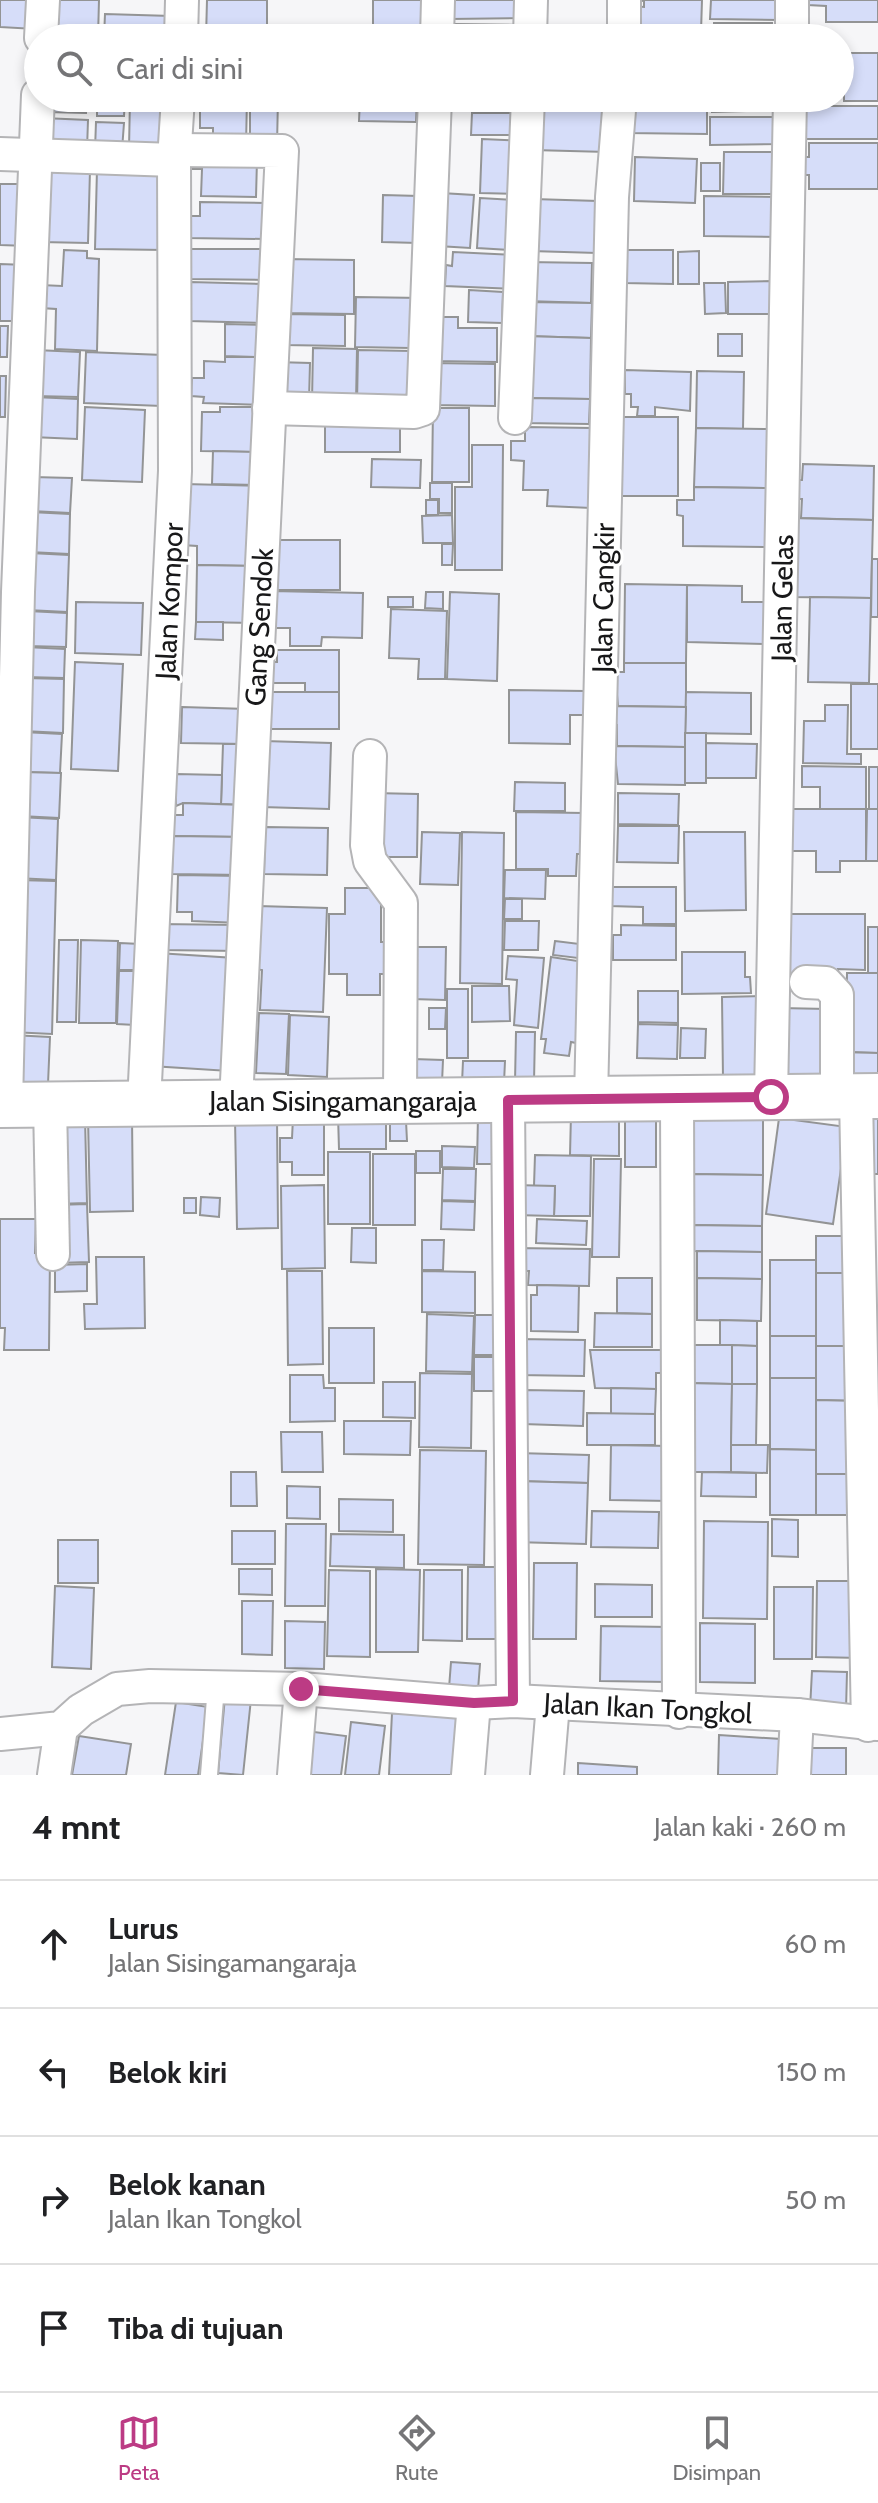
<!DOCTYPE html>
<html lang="id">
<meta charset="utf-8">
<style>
body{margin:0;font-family:Cabin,sans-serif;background:#f6f6f6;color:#202124}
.stop{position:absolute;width:24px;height:24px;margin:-18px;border:6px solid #bc3b84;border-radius:50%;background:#fff}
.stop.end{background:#bc3b84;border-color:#fff;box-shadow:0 2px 8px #0008}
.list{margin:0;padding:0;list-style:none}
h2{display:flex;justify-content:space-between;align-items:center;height:104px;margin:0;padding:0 32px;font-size:34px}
h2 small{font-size:26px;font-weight:400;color:#757577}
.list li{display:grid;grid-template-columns:52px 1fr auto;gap:24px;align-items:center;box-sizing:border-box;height:128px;padding:0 32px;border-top:2px solid #e0e0e0}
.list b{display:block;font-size:30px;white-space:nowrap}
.list p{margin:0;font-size:26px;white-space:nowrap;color:#757577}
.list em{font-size:26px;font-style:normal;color:#757577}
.icon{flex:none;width:44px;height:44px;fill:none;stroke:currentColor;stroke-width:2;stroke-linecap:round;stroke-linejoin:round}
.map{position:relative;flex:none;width:878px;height:1775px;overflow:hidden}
.search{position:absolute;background:#fff;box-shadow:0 4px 12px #0003;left:24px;right:24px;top:24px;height:88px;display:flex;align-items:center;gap:20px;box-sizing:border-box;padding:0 28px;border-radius:44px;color:#757577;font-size:30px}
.sheet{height:616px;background:#fff}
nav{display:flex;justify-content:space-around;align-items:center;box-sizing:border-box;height:112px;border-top:2px solid #e0e0e0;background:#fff;font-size:22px;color:#757577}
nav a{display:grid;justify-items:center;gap:4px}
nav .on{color:#bc3b84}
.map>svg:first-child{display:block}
.building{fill:#d6ddf9;stroke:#939495;stroke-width:2}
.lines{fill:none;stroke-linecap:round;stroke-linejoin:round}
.lane-casing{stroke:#b4b4b6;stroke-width:20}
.street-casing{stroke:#b4b4b6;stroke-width:36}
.secondary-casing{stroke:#b4b4b6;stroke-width:48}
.lane{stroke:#fff;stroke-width:16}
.street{stroke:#fff;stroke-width:32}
.secondary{stroke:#fff;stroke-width:44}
.route{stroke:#bc3b84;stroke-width:10}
.labels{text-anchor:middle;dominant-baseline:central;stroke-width:6;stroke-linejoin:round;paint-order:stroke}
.street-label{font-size:28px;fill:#181819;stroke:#fff}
</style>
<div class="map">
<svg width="878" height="1775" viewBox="0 0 878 1775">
<rect width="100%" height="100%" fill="#f6f6f8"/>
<g class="building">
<path d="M0 0H36L35 29 0 27Z"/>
<path d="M58 0H99L98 38H57Z"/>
<path d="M207 0H267V38H206Z"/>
<path d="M373 0H424L423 32 373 31Z"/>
<path d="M450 0H520V18L450 19Z"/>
<path d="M702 0 701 32H643V26H633V6L644 7V1L634 0Z"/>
<path d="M711 0H779V20L710 19Z"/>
<path d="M808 0H878V22H826V6L808 5Z"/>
<path d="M105 14 171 16 170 38H104Z"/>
<rect x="714" y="23" width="58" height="15"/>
<path d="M451 24 519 25 518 38H451Z"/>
<rect x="367" y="35" width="57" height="3"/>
<rect x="844" y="53" width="34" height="48"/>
<path d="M47 98H86V113L47 112Z"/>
<path d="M97 98H125L124 116H97Z"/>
<path d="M130 98H165L164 150 129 149Z"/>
<path d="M200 98H247L246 145H213V128H200Z"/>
<path d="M250 98H278L277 145H250Z"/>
<path d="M360 98H417L416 122 359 121Z"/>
<path d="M535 98H608L607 152 533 150Z"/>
<path d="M712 98H776L777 110 712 112Z"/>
<path d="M626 106 707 107V134L626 133Z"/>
<rect x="803" y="106" width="75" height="33"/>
<path d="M472 113H516V135H471Z"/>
<path d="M710 117H780V144L710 145Z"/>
<path d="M43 118 88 120 87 150 42 148Z"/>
<path d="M96 122 124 123 122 150H95Z"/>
<path d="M482 139 523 141 520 194 480 193Z"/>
<path d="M809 143H878V189H809V175H798V157H809Z"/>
<path d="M724 152H782V194H723Z"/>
<path d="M635 157 697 159 695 203 634 201Z"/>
<path d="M189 158 257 160 256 197 201 196 202 169H188Z"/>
<rect x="701" y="163" width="19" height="28"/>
<path d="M43 169 90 170 88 243 41 242Z"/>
<path d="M97 169 166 170 165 250 95 249Z"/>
<path d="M0 184H29L27 246 0 245Z"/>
<path d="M441 193 474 195 470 248 438 246Z"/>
<path d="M383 195 419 196 418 243 382 242Z"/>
<path d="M704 196 781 197V237L704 236Z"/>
<path d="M480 198 515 200 512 250 477 248Z"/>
<path d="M533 199 598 201 597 253 531 251Z"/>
<path d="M200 202 265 203 264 239 186 238V216H200Z"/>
<path d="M191 249H266V280L191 279Z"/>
<path d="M64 250 87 251V258L99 259 97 351 55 349 56 309 41 308V285L62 286Z"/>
<path d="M624 250H673V284L624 283Z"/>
<path d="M699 251V284H678V252Z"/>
<path d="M453 252 517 255 515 289 445 286 446 265 452 266Z"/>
<path d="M283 259 354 260V314L283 313Z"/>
<path d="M527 262 592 263 591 303 526 301Z"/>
<path d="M0 264 26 265 24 321H0Z"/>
<path d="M773 281 774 314H728V282Z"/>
<path d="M190 282 262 284 261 323 189 321Z"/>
<path d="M704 283H725L726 313 705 314Z"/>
<path d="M469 290 503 292 502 323 468 322Z"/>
<path d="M356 297 422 298 410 348 355 347Z"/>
<path d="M526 302 592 303 591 338 525 336Z"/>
<path d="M285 314 345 315V346L284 345Z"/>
<path d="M434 317H458V328H497V362L434 361Z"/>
<path d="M225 324 261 325 260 357 225 356Z"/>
<path d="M0 326H8L7 357H0Z"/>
<rect x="718" y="334" width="24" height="22"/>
<path d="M525 336 591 338 590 399 524 398Z"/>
<path d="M313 348 357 349 356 402 312 401Z"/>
<path d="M35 350 80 352 78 397 34 396Z"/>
<path d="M358 350 412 351 411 404 357 403Z"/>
<path d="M86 352 163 355 162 406 84 403Z"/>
<path d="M225 357H260V405L203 403 204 397 191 396 192 378H204V361L225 362Z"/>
<path d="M275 362 310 363 309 400 280 399Z"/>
<path d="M432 363 495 364V406L432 405Z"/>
<path d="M625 370 691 372 690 411 655 407V416H637L638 407H631V394H625Z"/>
<path d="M697 371 744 372 743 429 696 428Z"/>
<path d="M0 376H6L5 417H0Z"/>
<path d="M34 397 78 399 77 439 32 437Z"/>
<path d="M524 398 590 399 589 424 523 423Z"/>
<path d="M85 407 145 410 142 482 82 480Z"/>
<path d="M220 407H258L257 452 201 451 202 412H220Z"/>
<path d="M433 408H469V482H432Z"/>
<rect x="617" y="417" width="61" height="79"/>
<rect x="325" y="418" width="75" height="34"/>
<path d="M525 427 593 428 591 508 547 506 548 490H523L524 461 511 460V441H525Z"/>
<path d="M696 428 770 429 769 488 694 487Z"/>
<path d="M472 445H503L502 570H455V487H472Z"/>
<path d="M213 451 257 452 256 485 212 484Z"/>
<path d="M372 459 421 460 420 488 371 487Z"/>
<path d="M803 464 874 466 873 520 801 518 802 499H795L796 480H802Z"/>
<path d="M32 477 72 478 70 513 31 511Z"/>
<path d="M430 483H452V513H439V499H430Z"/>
<path d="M184 484 261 486 259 566 197 565V546L182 545Z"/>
<path d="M694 487 769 488 768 547 683 546V516L677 515V500H694Z"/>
<rect x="426" y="500" width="12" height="15"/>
<path d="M30 512 70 514 69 554 29 552Z"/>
<path d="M452 515 453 543H423L422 516Z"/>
<path d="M790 518 873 520 871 598 789 597Z"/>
<rect x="272" y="540" width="68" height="50"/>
<path d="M442 544H453L452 565H442Z"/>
<path d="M30 553 69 555 67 612 27 610Z"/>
<path d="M872 559H878V617H871Z"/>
<path d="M197 565 259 566 258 623 196 622Z"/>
<path d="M625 584 687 585 686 663H624Z"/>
<path d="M687 585 742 586V602H769V644L687 642Z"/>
<path d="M272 591 363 593 362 638 322 637 321 646H290V628H271Z"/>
<path d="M426 592H443V609L425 608Z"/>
<path d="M450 592 499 594 497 681 447 679Z"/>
<rect x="388" y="597" width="25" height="10"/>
<path d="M810 597 871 598 869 683 808 682Z"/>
<path d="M76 602 143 603 141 655 75 653Z"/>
<path d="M391 609 447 611 445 679H418L419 659 389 658Z"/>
<path d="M28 611 67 613 66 647 27 646Z"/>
<path d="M196 622H223V640L195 639Z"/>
<path d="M26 647 65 649 64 678 25 677Z"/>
<path d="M277 650H339V692H305V683H268V662H277Z"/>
<path d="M75 662 123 664 118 771 71 769Z"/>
<path d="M624 663H686V707L618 706 615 672H624Z"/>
<path d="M25 678 64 679 63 733 23 731Z"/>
<rect x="851" y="684" width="27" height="65"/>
<path d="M509 690 585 691 584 715H570V744L509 743Z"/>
<rect x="265" y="692" width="74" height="37"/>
<path d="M686 692 751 693V734L685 733Z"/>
<path d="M825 705H848L847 754H861V764L803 763 804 721H825Z"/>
<path d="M607 706 686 707 685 747 617 746V725H607Z"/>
<path d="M182 707 247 709 246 744 181 743Z"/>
<path d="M23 732 62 734 60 773 21 772Z"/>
<rect x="685" y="733" width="21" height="50"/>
<path d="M264 741 331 743 329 809 262 807Z"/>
<path d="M706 743 757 744 756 778H706Z"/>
<path d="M223 744H246L244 805 221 804Z"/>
<path d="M614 746 685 747V785L618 784Z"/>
<path d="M802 766 866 767V809H820V787H802Z"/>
<rect x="869" y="767" width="9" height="42"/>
<path d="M22 772 61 773 59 818 20 816Z"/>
<path d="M176 774 222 775 221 804 183 803 176 806Z"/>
<path d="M515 782 565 783V811H514Z"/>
<path d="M373 793 418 794 417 857H372Z"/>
<path d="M618 793 679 794 678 825 618 824Z"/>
<path d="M183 803 244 805 243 837 173 836V815H183Z"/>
<path d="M788 809H866V861H840V872H816V851H788Z"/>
<path d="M867 809H878V861H866Z"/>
<path d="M516 812 584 813V854H577L576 876H548V869H516Z"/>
<path d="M18 817 58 819 56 880 16 878Z"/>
<path d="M618 826H679L678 863 617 862Z"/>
<path d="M265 827 328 828 327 875 264 874Z"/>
<path d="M422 832 460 833 458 885 420 884Z"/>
<path d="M462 832 504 833 502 984 460 983Z"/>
<path d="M684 832H745L746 910 685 911Z"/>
<path d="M173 836 243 837V875L172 874Z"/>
<path d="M505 870H546L545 899 504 898Z"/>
<path d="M178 875 241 876 240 923 192 921V912H177Z"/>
<path d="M16 880 56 881 52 1034 11 1032Z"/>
<path d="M610 887H676V924H643V907L610 906Z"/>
<path d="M345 888H381V942H391V974H380V995H347V974H329V914H345Z"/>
<path d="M505 899H522V919H504Z"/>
<path d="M258 906 327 908 323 1012 260 1010 262 970 255 969Z"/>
<path d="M783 914H865V970L838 969V976H782Z"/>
<path d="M505 921H539L538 950H504Z"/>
<path d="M159 924 240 925V951L159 950Z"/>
<path d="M621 925 676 926V960H613V935H621Z"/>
<rect x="868" y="927" width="10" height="46"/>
<path d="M59 940H78L76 1022H57Z"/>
<path d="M81 940 118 941 116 1023H79Z"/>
<path d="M555 941 588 945 586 959 553 955Z"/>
<path d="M120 943 140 944 139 970H119Z"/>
<path d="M414 947H446L445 1000 412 999Z"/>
<path d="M682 952H745V977H750L751 993 682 994Z"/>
<path d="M157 953 235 958 229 1071 151 1066Z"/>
<path d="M508 956 544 958 538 1028 514 1025 517 980 506 979Z"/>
<path d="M551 957 591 963 581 1044 571 1042 569 1056 544 1053 546 1039H541Z"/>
<path d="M119 971H137L135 1025 117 1024Z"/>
<path d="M847 973H878V1053L846 1052Z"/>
<path d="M472 986H509L510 1021 472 1022Z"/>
<rect x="447" y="989" width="21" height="69"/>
<path d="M638 991H678V1023L638 1022Z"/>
<path d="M765 996 766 1078 723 1079 722 997Z"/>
<path d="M429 1008H446L445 1029H429Z"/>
<path d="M780 1008 827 1009 825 1077H778Z"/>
<path d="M259 1013 289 1014 286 1074 256 1073Z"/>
<path d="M290 1015 329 1017 327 1077 288 1075Z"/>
<path d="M638 1024 678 1025 677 1059 637 1058Z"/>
<path d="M681 1028 706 1029 705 1058H680Z"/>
<path d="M516 1032H535L534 1082H515Z"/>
<path d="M11 1035 50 1037 48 1084 9 1083Z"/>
<path d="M840 1052 878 1053V1078L840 1077Z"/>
<path d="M413 1059 443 1060 442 1083H412Z"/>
<path d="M463 1061H505L504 1083H462Z"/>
<path d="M571 1114 619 1115V1156L570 1155Z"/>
<path d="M338 1115H386V1149H339Z"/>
<path d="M478 1115H501L499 1164H477Z"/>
<path d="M688 1116 763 1117V1175L688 1174Z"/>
<path d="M132 1117 133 1211 90 1212 88 1118Z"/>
<rect x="625" y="1117" width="31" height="50"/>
<path d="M866 1117H878V1174H867Z"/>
<path d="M85 1118 87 1203 55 1204 53 1119Z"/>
<path d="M277 1118 278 1228 237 1229 235 1119Z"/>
<path d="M293 1118H324V1175H292V1162H280V1138H292Z"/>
<path d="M779 1118 847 1127 833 1224 766 1214Z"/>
<path d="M390 1121H406L407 1141H390Z"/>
<path d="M442 1146 475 1147 474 1168 442 1167Z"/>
<rect x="416" y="1151" width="24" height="22"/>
<rect x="328" y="1152" width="42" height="72"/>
<rect x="373" y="1154" width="42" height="71"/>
<path d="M535 1155 591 1156 590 1216H554L555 1186H534Z"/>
<path d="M594 1159H621L619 1257H592Z"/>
<path d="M443 1169H476L475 1201 442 1200Z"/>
<path d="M688 1174 763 1175 762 1226 687 1225Z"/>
<path d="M324 1185 325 1268 282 1269 281 1186Z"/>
<path d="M514 1185 555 1186 554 1216 514 1215Z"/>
<path d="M201 1197 220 1198 219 1217 200 1215Z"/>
<rect x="184" y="1198" width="12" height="15"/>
<path d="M442 1201 475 1202 474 1230 441 1229Z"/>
<path d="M87 1204 89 1262 57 1263 56 1205Z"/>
<path d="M0 1219H36L35 1253 50 1254 49 1350H4L5 1328H0Z"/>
<path d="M537 1219 587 1221 586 1245 536 1243Z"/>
<path d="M687 1225 762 1226V1252L687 1251Z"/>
<path d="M352 1228H376V1263L351 1262Z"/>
<rect x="816" y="1236" width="43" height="37"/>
<path d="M422 1240H444L443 1270H422Z"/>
<path d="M514 1248 590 1249 589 1286 528 1285 529 1271H514Z"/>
<path d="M697 1251 762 1252V1279L697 1278Z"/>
<path d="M96 1257H144L145 1328 85 1329 84 1304H97Z"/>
<rect x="770" y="1260" width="46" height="76"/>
<path d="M87 1264V1291L55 1292V1265Z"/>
<path d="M287 1271H322L323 1364 288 1365Z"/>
<path d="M422 1271 475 1272V1313L422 1312Z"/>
<rect x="816" y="1273" width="43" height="73"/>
<path d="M617 1278H652V1314L617 1313Z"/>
<path d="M697 1278 762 1279 761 1321 697 1320Z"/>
<path d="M537 1285 579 1286 578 1332 531 1331V1295H537Z"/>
<path d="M595 1313 652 1314V1347H594Z"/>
<path d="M427 1314 474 1316 472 1372 426 1371Z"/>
<path d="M475 1315H499V1355H474Z"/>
<path d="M720 1320 757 1321V1346L720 1345Z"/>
<rect x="329" y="1328" width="45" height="55"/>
<rect x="770" y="1336" width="46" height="42"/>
<path d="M518 1339 585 1340 584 1376 518 1375Z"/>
<path d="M687 1345H732V1384L686 1383Z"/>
<path d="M732 1345 757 1346V1384H732Z"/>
<path d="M816 1346H859V1401L816 1400Z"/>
<path d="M590 1350H665V1373H656V1389L595 1388Z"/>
<path d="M474 1357H499L498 1391H474Z"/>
<path d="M420 1373 472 1374 471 1448 419 1447Z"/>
<path d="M290 1375H323L324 1388H335V1421L290 1422Z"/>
<path d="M770 1378H816V1450L770 1449Z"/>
<path d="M383 1382H415V1418L383 1417Z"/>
<path d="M686 1383 732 1384 731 1472H685Z"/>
<path d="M732 1384H757L756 1445H731Z"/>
<path d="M611 1388 656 1389 655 1414H611Z"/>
<path d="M523 1390 584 1391 583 1426 523 1424Z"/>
<path d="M816 1400 859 1401V1474H816Z"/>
<path d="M587 1413 655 1414V1445H587Z"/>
<path d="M344 1421H411L410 1455 344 1454Z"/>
<path d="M281 1432H322L323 1472H282Z"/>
<path d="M611 1445 670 1446V1501L610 1500Z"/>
<path d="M731 1445H768L767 1473 731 1472Z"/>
<path d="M770 1449 816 1450V1515H770Z"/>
<path d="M420 1450 486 1451 484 1565 418 1564Z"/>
<path d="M517 1453 589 1455 588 1483 516 1481Z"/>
<path d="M231 1472H256L257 1506H231Z"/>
<path d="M702 1472 756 1473V1497L701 1496Z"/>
<rect x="816" y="1474" width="43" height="41"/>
<path d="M516 1481 588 1483 586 1544 514 1542Z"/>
<path d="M287 1486 320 1487V1519L287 1518Z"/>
<path d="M339 1499 393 1500V1532L339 1531Z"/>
<path d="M592 1511 659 1512 658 1548 591 1547Z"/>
<path d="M772 1519 798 1520V1557L772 1556Z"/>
<path d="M704 1521 768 1522 767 1619 703 1618Z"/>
<path d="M286 1524H326L325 1606H285Z"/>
<rect x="232" y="1531" width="43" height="33"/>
<path d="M331 1534 404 1535V1568L330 1566Z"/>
<rect x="58" y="1540" width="40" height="43"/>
<path d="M534 1563H577L576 1639H533Z"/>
<path d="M468 1567H500L499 1639H467Z"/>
<path d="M239 1569H272V1595L239 1594Z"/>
<path d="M376 1569 420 1570 418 1652H376Z"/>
<path d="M329 1570 370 1571V1657L327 1656Z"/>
<path d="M424 1570H462V1641L423 1640Z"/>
<path d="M817 1581H861L860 1658 816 1657Z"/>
<path d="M595 1584 652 1585V1617H595Z"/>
<path d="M55 1586 94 1588 91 1669 52 1667Z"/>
<path d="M774 1587H813L812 1659H774Z"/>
<path d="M242 1601H273L272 1655 242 1654Z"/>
<path d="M285 1621 325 1622 324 1669 285 1668Z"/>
<path d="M700 1623 755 1624V1683L700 1682Z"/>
<path d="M601 1626 670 1627 669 1682 600 1681Z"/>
<path d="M451 1662 480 1664 478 1690 449 1688Z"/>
<path d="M812 1671 847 1672 846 1710 810 1709Z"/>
<path d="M225 1697 251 1699 243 1775 218 1773Z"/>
<path d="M176 1702 208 1707 198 1775H165Z"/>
<path d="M392 1713 462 1716 460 1775H389Z"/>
<path d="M351 1722 385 1726 379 1775H345Z"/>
<path d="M306 1731 346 1736 341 1775H301Z"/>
<path d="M719 1735 781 1739V1775H718Z"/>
<path d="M79 1736 131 1744 126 1775H72Z"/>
<path d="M809 1748H846V1775H808Z"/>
<path d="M578 1763 637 1767V1775H578Z"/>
</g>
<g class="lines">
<g class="lane-casing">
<path id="lane" d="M209 1775 216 1686"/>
</g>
<g class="street-casing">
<g id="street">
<path d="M41 38 43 0"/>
<path d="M181 38 182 0"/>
<path d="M437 38 438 0"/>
<path d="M530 38 531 0"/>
<path d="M624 38V0"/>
<path d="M792 38V0"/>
<path d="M176 150 282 151 236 1102"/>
<path d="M0 154 174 160"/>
<path d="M269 408 414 412 423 409 435 98"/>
<path d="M515 418 528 98"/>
<path d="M370 756 367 845 370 861 401 903 400 1101"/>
<path d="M806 982 826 983 837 995V1097"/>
<path d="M856 1096 868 1725"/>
<path d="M771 1097 790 98"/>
<path d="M677 1098 679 1712"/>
<path d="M591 1099 612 197 620 98"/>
<path d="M508 1100 513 1701"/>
<path d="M144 1103 175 471 174 160 178 98"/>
<path d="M6 1104 18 592 38 95"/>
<path d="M50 1104 53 1254"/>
<path d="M0 1734 61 1728 81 1710 117 1689 150 1686 301 1689 474 1703 513 1701 797 1715 878 1724"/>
<path d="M54 1775 61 1728"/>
<path d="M294 1775 301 1689"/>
<path d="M468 1775 474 1703"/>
<path d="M547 1775 553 1704"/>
<path d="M794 1775 797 1715"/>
</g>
</g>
<g class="secondary-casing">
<path id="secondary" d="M0 1105 878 1096"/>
</g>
<use href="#lane" class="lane"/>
<use href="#street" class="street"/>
<use href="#secondary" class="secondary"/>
</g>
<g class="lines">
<path class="route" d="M301 1689 474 1703 513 1701 508 1100 771 1097"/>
</g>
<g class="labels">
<g class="street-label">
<text transform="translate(603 598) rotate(-89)">Jalan Cangkir</text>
<text transform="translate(782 598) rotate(-89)">Jalan Gelas</text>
<text transform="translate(169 601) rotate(-87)">Jalan Kompor</text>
<text transform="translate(259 627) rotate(-87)">Gang Sendok</text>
<text x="343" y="1101">Jalan Sisingamangaraja</text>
<text transform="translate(648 1708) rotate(3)">Jalan Ikan Tongkol</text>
</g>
</g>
</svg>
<div class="stop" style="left:771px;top:1097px"></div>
<div class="stop end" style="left:301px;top:1689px"></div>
<div class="search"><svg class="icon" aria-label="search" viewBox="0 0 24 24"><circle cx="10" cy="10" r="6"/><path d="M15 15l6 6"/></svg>Cari di sini</div>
</div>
<section class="sheet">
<h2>4 mnt<small>Jalan kaki · 260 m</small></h2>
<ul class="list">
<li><svg class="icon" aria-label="ahead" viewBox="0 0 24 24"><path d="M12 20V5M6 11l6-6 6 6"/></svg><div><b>Lurus</b><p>Jalan Sisingamangaraja</p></div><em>60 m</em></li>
<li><svg class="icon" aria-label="left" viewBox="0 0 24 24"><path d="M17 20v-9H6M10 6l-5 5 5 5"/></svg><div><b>Belok kiri</b></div><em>150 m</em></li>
<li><svg class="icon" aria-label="right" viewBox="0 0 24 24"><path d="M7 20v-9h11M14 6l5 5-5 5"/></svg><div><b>Belok kanan</b><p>Jalan Ikan Tongkol</p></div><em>50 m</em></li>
<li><svg class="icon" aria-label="arrive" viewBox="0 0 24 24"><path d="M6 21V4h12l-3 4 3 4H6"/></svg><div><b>Tiba di tujuan</b></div></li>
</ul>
</section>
<nav>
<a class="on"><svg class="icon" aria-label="map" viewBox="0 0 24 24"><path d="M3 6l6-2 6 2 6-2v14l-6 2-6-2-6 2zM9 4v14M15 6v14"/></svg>Peta</a>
<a><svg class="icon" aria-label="directions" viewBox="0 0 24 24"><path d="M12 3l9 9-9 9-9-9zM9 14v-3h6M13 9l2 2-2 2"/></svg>Rute</a>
<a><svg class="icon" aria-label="saved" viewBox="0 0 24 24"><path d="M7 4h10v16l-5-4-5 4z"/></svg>Disimpan</a>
</nav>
